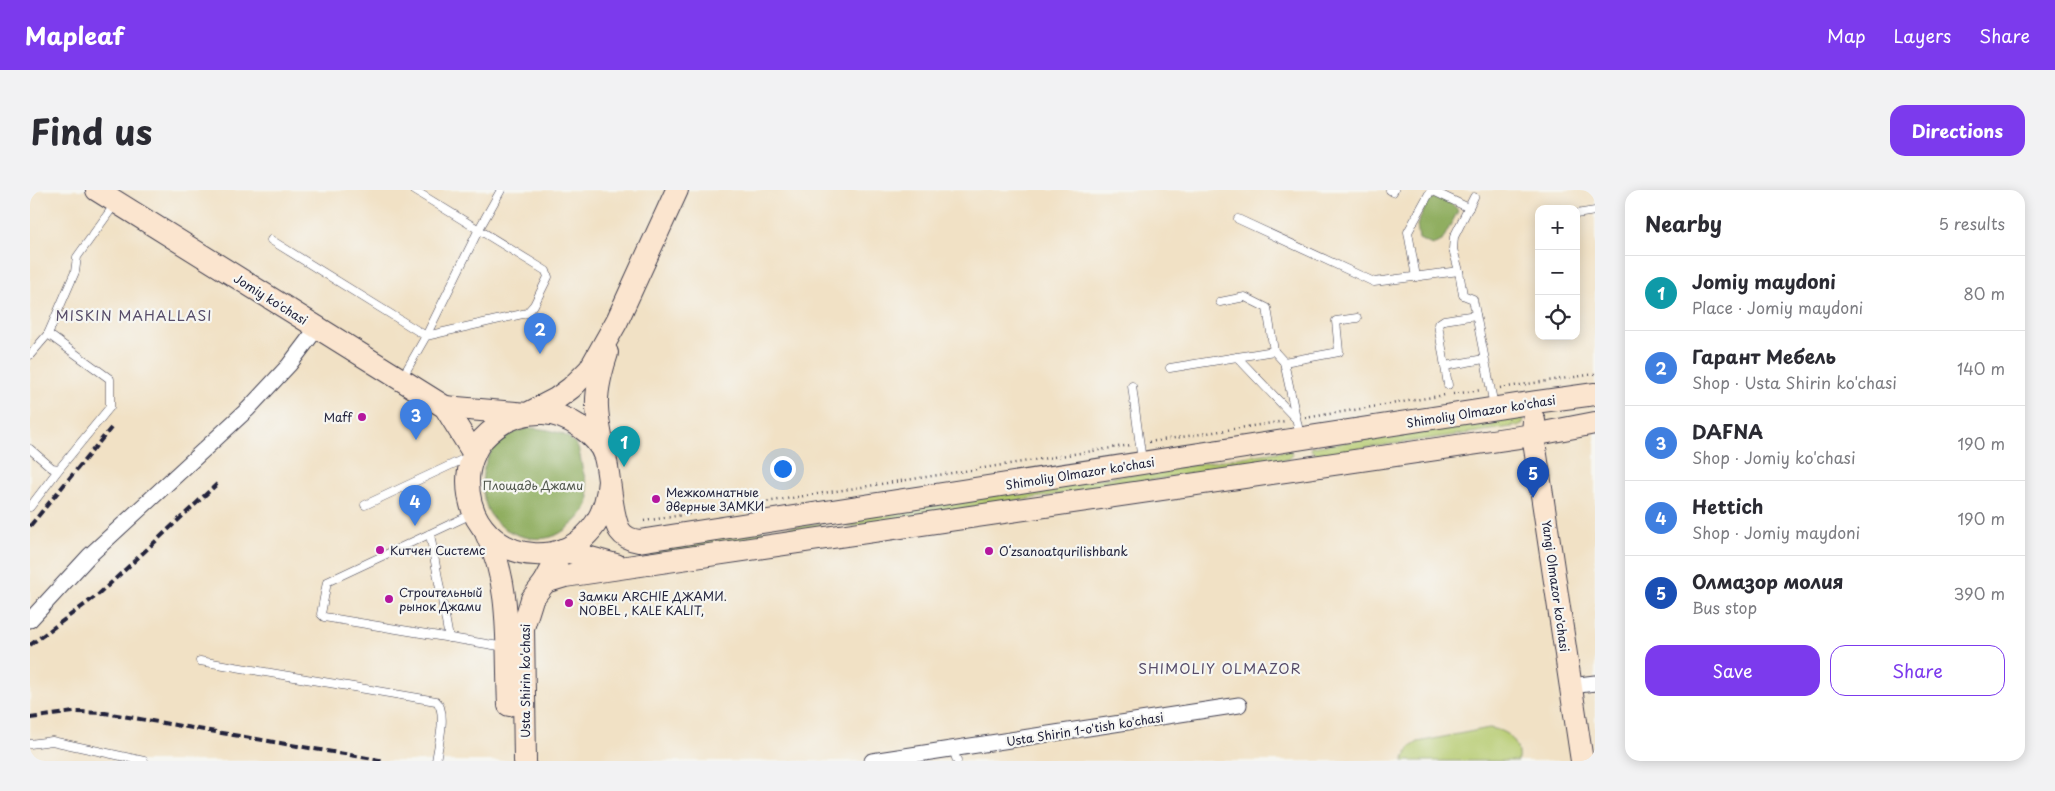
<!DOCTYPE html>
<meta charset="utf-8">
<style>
body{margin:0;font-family:"Playpen Sans",sans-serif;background:#f2f2f3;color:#2b2b33}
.controls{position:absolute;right:15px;top:15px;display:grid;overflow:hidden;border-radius:10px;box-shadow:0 2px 12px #0003}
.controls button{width:45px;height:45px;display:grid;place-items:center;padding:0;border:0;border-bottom:1px solid #e1e1e2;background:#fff;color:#2b2b33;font:25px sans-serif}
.you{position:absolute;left:752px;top:278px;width:18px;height:18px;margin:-12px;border:4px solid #fff;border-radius:50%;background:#1a73e8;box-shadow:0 0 0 8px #1a73e833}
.badge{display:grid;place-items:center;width:32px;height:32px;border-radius:50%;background:#7c3aed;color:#fff;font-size:16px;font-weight:700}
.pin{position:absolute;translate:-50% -41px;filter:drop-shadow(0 1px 2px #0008)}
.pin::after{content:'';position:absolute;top:26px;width:18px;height:15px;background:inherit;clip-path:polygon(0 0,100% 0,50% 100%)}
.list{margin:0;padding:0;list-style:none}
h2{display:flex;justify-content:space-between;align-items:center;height:65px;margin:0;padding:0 20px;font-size:21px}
h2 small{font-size:16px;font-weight:400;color:#7c7c81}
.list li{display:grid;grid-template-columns:32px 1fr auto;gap:15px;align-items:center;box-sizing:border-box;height:75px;padding:0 20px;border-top:1px solid #e1e1e2}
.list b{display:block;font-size:19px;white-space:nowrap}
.list p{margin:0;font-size:16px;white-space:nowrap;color:#7c7c81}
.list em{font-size:16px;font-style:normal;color:#7c7c81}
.actions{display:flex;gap:10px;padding:15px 20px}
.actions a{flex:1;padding:11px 0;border:1px solid #7c3aed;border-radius:15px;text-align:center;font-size:18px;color:#7c3aed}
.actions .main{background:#7c3aed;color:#fff}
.icon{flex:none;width:28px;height:28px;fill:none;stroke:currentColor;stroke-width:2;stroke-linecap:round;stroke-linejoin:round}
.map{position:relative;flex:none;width:1565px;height:571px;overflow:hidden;border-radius:15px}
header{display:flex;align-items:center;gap:30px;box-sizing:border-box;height:70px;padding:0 25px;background:#7c3aed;color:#fff}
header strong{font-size:24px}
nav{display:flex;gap:28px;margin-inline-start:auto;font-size:18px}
.intro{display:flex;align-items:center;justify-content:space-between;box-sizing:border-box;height:120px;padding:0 30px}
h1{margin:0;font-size:35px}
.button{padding:12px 22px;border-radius:15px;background:#7c3aed;color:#fff;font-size:18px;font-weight:700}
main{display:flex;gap:30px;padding:0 30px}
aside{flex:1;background:#fff;border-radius:15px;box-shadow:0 2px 12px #0003}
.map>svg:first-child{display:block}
.green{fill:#b5ca6e;stroke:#6c7654}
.forest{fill:#90ae61;stroke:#59684e}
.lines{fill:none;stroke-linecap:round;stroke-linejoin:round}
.lane-casing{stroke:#413f50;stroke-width:9}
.street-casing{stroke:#413f50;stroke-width:17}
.secondary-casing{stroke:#413f50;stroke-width:24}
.path{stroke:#413f50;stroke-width:2.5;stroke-dasharray:1 4;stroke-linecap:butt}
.lane{stroke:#fff;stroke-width:8}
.street{stroke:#fff;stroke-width:15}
.secondary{stroke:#fbe5cf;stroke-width:22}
.rail{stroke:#22223b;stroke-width:4;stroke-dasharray:8 4;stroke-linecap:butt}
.poi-dot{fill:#b5179e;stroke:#f6f6f2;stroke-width:2}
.labels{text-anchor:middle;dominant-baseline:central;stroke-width:4.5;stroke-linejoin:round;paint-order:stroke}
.street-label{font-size:12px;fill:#22223b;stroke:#f6f6f2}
.poi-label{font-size:12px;fill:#22223b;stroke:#f6f6f2;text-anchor:start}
.park-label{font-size:12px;fill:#4e544a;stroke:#f6f6f2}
.neighbourhood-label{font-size:14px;letter-spacing:1px;fill:#574c69;stroke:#f6f6f2}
</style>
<header>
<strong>Mapleaf</strong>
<nav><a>Map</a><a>Layers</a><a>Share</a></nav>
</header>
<div class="intro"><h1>Find us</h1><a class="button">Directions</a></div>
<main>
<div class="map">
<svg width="1565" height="571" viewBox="0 0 1565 571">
<rect width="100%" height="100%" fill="#f6f6f2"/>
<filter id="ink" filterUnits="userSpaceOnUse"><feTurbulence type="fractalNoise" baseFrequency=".02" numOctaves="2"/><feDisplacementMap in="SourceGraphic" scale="10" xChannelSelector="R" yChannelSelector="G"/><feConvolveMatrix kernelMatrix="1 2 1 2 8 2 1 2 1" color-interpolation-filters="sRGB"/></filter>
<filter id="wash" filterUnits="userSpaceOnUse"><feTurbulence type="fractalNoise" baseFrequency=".0096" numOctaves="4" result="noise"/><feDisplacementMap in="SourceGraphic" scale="20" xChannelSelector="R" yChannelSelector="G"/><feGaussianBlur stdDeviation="1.12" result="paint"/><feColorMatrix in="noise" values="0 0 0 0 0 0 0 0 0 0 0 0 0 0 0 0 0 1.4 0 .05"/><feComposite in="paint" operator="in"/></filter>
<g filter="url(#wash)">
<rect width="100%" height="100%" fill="#f1e1c5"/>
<g class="green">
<path d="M1492 225 1494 227 1493 233 1488 236 1287 265 1281 260 1282 257Z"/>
<path d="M1260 260 1262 265 1258 269 818 337 817 327Z"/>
<path d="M790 333 792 338 618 366 617 358Z"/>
<path d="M1459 538C1477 540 1490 551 1488 571H1373L1379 558 1388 552Z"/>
</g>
<g class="forest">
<path d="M1402 8C1410 7 1425 13 1428 21L1412 51 1402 55 1389 49 1387 35 1399 9Z"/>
<path d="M501 238C516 239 541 242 548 258 550 264 551 271 552 277 554 285 560 304 559 311 558 317 551 326 547 330 539 337 531 344 521 347 498 353 466 341 457 318 446 289 454 257 483 243 488 240 495 239 501 238Z"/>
</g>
</g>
<g filter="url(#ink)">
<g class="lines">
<g class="lane-casing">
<g id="lane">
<path d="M1360 0 1363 2 1364 0"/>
<path d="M1401 0 1439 18"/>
<path d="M1546 24 1565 21"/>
<path d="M1208 29 1344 92 1429 81 1433 105 1443 109 1464 216"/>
<path d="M241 50 396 146 449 39 471 0"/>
<path d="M1429 81 1423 59 1424 47 1444 7"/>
<path d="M1386 87 1378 42 1401 0"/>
<path d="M1190 112 1215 107 1237 118 1244 161"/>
<path d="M0 165 18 144 45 82 47 67 85 14"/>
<path d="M1207 167 1266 229"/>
<path d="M1415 176 1454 169"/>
<path d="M1140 178 1244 161 1254 172"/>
<path d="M372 188 396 146 497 123 504 115 518 87 516 81 384 0"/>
<path d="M1418 195 1408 134 1414 130 1446 125"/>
<path d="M1102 196 1112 271"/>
<path d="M1270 246 1254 172 1309 162 1306 131 1327 128"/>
<path d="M0 259 22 278 29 279 80 217V189L18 144"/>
<path d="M335 315 438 267"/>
<path d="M0 317 29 279"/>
<path d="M442 324 297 392 291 424 294 427 475 457"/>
<path d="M400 344 419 448"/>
<path d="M170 471 406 511C418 521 408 556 406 571"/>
<path d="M0 554 22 551 114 571"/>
<path d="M923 559 927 571"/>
</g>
</g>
<g class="street-casing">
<g id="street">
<path d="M0 430 59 366 218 219 259 175 287 138"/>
<path d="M1541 496 1565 493"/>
<path d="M842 571 1209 515"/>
</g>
</g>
<g class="secondary-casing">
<g id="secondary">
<path d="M67 0 415 217 444 264"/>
<path d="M415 217 497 224 526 209 541 198 560 179 587 131 647 0"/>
<path d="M1504 230 1503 245 1552 571"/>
<path d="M574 262C565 219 563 206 577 163"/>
<path d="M579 291C571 394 438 383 438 291 438 277 444 260 453 249 469 232 490 222 513 223 536 224 568 244 575 267 580 285 581 328 590 341 595 348 601 350 609 351L1506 212 1565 204"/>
<path d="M456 343C482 395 476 458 479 515"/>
<path d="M515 392 535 386 1503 245 1565 233"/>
<path d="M495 571 493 438 502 409 515 392 532 360 586 375"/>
</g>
</g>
<g class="path">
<path d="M1470 198 1565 184"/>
<path d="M1423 204 1452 200"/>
<path d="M1275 228 1415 205"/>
<path d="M1119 252 1255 231"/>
<path d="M614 331 1101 255"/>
</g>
<use href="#lane" class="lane"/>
<use href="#street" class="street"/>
<use href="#secondary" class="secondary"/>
<g class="rail">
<path d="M0 336 81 238"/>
<path d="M0 455 69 404 187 294"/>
<path d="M0 528 44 522 75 523 355 571"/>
</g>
</g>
</g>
<g class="poi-dot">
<circle cx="332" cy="227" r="5"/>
<circle cx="626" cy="309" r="5"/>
<circle cx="350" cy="360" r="5"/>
<circle cx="959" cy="361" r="5"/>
<circle cx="359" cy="409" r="5"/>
<circle cx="539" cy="413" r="5"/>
</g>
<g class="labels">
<g class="street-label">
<text transform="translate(241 109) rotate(32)">Jomiy ko'chasi</text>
<text transform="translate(1451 221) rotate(-9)">Shimoliy Olmazor ko'chasi</text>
<text transform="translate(1050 283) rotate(-9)">Shimoliy Olmazor ko'chasi</text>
<text transform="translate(1526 396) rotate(82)">Yangi Olmazor ko'chasi</text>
<text transform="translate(495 491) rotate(-90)">Usta Shirin ko'chasi</text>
<text transform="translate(1055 539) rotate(-9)">Usta Shirin 1-o'tish ko'chasi</text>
</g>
<g class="poi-label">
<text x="322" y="227" text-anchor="end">Maff</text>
<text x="636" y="302">Межкомнатные<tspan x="636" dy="14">дверные ЗАМКИ</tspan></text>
<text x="360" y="360">Китчен Системс</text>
<text x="969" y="361">Oʻzsanoatqurilishbank</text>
<text x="369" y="402">Строительный<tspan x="369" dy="14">рынок Джами</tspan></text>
<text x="549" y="406">Замки ARCHIE ДЖАМИ.<tspan x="549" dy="14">NOBEL , KALE KALIT,</tspan></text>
</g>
<g class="park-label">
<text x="503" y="295">Площадь Джами</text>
</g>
<g class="neighbourhood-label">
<text x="104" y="125">MISKIN MAHALLASI</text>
<text x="1190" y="478">SHIMOLIY OLMAZOR</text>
</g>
</g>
</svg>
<div class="controls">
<button>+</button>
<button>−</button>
<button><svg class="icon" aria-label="locate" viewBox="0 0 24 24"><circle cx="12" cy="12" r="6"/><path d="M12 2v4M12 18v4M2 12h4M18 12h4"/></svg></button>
</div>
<div class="you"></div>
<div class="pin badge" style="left:594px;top:277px;background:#0f9aa8">1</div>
<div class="pin badge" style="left:510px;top:164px;background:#3f7fe0">2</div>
<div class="pin badge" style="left:386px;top:250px;background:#3f7fe0">3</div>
<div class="pin badge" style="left:385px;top:336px;background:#3f7fe0">4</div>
<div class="pin badge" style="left:1503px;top:308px;background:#1a4fb4">5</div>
</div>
<aside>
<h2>Nearby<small>5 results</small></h2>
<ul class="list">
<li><span class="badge" style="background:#0f9aa8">1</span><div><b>Jomiy maydoni</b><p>Place · Jomiy maydoni</p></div><em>80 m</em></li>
<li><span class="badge" style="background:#3f7fe0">2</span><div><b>Гарант Мебель</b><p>Shop · Usta Shirin ko'chasi</p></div><em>140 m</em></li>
<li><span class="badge" style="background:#3f7fe0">3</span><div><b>DAFNA</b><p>Shop · Jomiy ko'chasi</p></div><em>190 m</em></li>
<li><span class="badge" style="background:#3f7fe0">4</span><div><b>Hettich</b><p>Shop · Jomiy maydoni</p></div><em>190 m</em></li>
<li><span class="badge" style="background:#1a4fb4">5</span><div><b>Олмазор молия</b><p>Bus stop</p></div><em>390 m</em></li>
</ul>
<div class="actions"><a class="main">Save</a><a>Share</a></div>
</aside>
</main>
